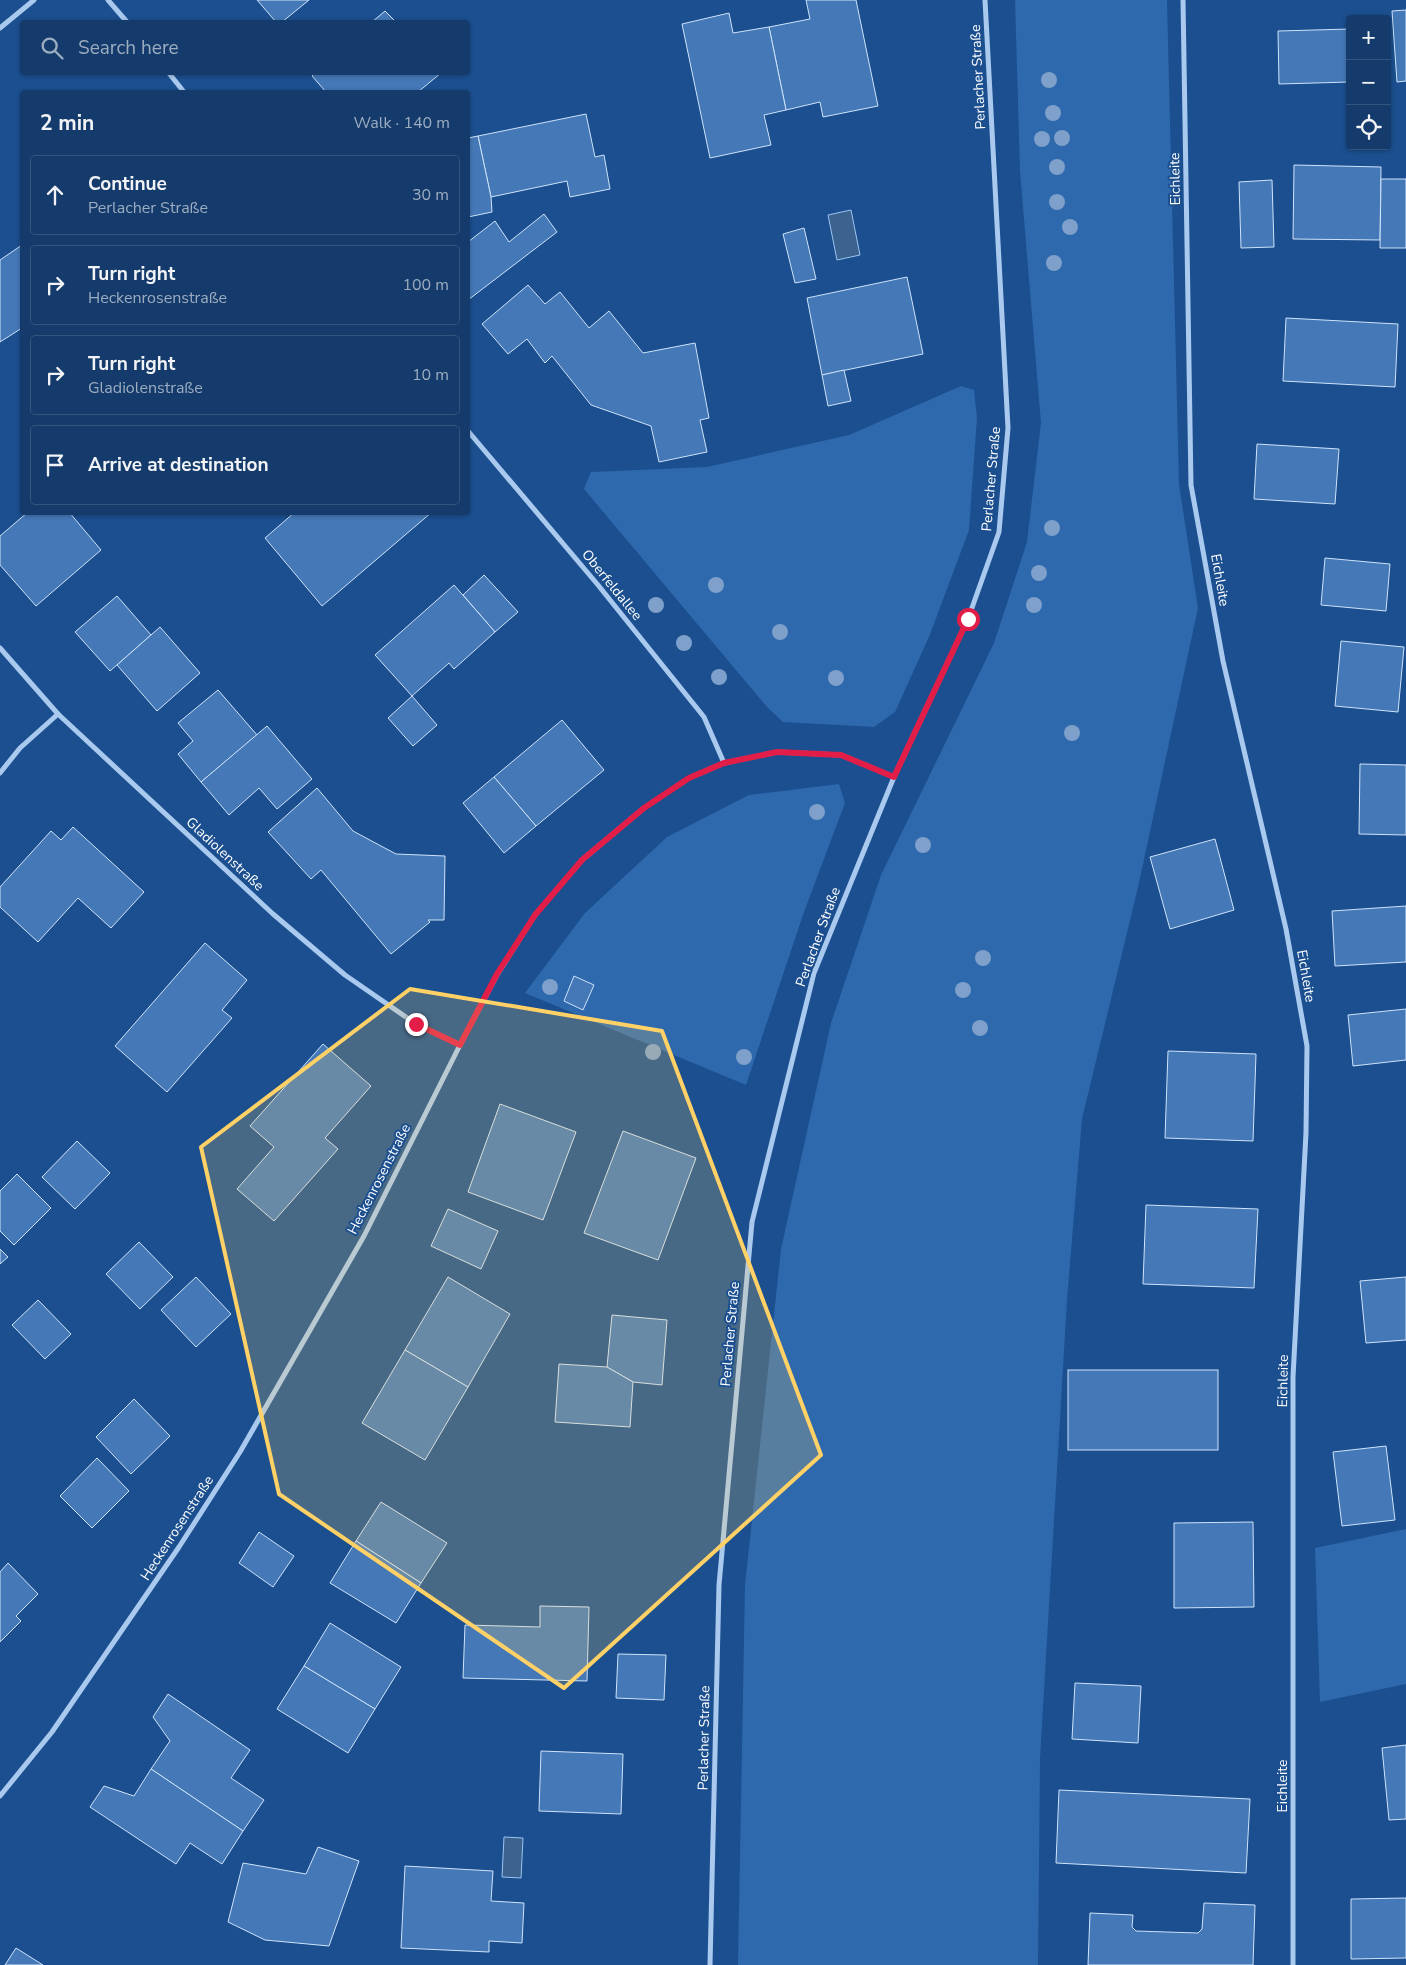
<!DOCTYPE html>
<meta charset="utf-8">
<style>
body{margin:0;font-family:"Nunito Sans",sans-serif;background:#214673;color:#f1f3f6}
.controls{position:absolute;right:15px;top:15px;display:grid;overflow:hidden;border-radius:5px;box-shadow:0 1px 4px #0004}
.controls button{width:45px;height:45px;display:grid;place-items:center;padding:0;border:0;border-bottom:1px solid #33557e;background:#143b6b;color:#f1f3f6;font:25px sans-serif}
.stop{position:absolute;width:15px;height:15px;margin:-11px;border:4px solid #e11d48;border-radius:50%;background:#fff}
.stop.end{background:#e11d48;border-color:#fff;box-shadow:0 1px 5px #0008}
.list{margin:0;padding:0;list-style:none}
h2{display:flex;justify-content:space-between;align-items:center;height:65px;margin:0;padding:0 20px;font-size:21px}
h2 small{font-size:16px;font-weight:400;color:#9dadc1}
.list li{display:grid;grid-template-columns:32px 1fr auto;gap:15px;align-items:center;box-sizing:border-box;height:80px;margin:0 10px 10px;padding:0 10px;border:1px solid #33557e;border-radius:5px}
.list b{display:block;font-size:19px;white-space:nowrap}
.list p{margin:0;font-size:16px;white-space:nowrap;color:#9dadc1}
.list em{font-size:16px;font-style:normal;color:#9dadc1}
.icon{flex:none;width:28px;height:28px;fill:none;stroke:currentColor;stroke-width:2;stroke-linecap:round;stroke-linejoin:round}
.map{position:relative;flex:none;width:1406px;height:1965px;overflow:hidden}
.search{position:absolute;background:#143b6b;box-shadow:0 1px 4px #0004;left:20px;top:20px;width:450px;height:55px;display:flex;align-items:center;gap:12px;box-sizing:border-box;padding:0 18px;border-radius:5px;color:#9dadc1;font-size:19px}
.panel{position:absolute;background:#143b6b;box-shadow:0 1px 4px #0004;left:20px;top:90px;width:450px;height:425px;border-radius:5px}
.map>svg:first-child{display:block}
.green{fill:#2e69ad}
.water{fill:#3c6290;stroke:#9cc4f0}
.building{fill:#4478b7;stroke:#cfe3fa}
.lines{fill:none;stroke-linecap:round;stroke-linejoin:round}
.minor{stroke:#a9c9ee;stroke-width:5}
.tree{fill:#7ea0ca}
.route{stroke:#e11d48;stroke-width:6}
.marked{fill:#ffd166;fill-opacity:0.2;stroke:#ffd166;stroke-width:4;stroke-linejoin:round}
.labels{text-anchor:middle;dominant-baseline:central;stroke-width:4;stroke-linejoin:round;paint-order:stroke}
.street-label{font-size:14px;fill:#fff;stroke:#1b4f8f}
</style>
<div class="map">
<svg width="1406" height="1965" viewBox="0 0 1406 1965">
<rect width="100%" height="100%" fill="#1b4f8f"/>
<g class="green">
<path d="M1015 0H1167L1179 484 1198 608 1139 883 1082 1119 1067 1300 1040 1759 1038 1965H738L745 1585 781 1249 831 1023 881 875 994 643 1027 542 1041 423 1020 171Z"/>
<path d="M961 386 974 390 977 418 969 530 929 637 895 712 874 727 783 722 767 707 584 489 591 472 707 467 849 435Z"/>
<path d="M839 784 845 803 804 912 746 1085 525 993 585 913 667 837 749 795Z"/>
<path d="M1406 1529V1684L1320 1702 1315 1548Z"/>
</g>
<g class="water">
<path d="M851 210 860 255 837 260 828 215Z"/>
<path d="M504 1837 523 1838 521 1878 502 1877Z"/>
</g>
<g class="building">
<path d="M257 0H309L282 22H276Z"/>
<path d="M806 0H856L878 106 823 117 820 102 786 110 769 27 810 19Z"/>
<path d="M1406 10V81L1397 82 1392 11Z"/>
<path d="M385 11 396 22H372Z"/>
<path d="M729 13 733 33 769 27 786 110 764 115 771 145 710 158 682 24Z"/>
<path d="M1350 29V82L1279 84 1278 31Z"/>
<path d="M316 72H441V73L418 92H326L312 76Z"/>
<path d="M586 114 595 157 604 155 610 189 570 197 567 181 491 197 478 136Z"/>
<path d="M478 136 491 197 492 212 468 217V138Z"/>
<path d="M1294 165 1381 167 1380 240 1293 239Z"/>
<path d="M1381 179H1406V248H1380Z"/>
<path d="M1272 180 1274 247 1241 248 1239 182Z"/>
<path d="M544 214 557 232 468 300V242L495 221 509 242Z"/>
<path d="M804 228 816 279 795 283 783 234Z"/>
<path d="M22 245V328L0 342V260Z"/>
<path d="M907 277 923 354 822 375 807 298Z"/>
<path d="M528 285 545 304 560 292 589 328 609 311 643 353 695 343 709 418 700 420 707 452 659 462 651 426 591 405 552 356 545 363 527 339 508 354 482 324Z"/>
<path d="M1286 318 1398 324 1395 387 1283 381Z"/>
<path d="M844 370 851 401 828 406 822 375Z"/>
<path d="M1257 444 1339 449 1335 504 1254 499Z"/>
<path d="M28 512H69L101 550 36 606 0 565V536Z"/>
<path d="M295 512H432L322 606 265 538Z"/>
<path d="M1325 558 1390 564 1386 611 1321 605Z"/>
<path d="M484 575 518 612 495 632 463 595Z"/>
<path d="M454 585 495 632 454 669 449 663 412 696 375 655Z"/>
<path d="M117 596 151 635 110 671 75 632Z"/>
<path d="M160 627 200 673 157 711 117 665Z"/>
<path d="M1341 641 1404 647 1398 712 1335 706Z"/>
<path d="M218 690 257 735 201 782 178 754 193 741 178 723Z"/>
<path d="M412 696 437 725 413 746 388 718Z"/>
<path d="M562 720 604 770 536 826 494 777Z"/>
<path d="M267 726 312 779 277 809 259 788 229 815 201 782Z"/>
<path d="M1360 764 1406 765V835L1359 834Z"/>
<path d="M494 777 536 826 504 853 463 803Z"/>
<path d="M317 788 353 831 396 854 445 856 444 920H428L430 922 391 954 321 870 311 879 268 832Z"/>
<path d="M73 827 144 892 111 928 78 898 38 942 0 907V887L51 831 61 840Z"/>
<path d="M1215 839 1234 910 1170 929 1150 857Z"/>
<path d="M1406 906V962L1335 966 1332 911Z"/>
<path d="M205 943 247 980 222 1010 232 1018 167 1092 115 1046Z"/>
<path d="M574 976 594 985 583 1010 564 1001Z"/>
<path d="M1406 1009V1060L1353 1066 1348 1015Z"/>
<path d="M323 1044 371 1086 325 1138 338 1149 274 1221 237 1189 274 1147 250 1126Z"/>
<path d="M1168 1051 1256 1054 1253 1141 1165 1138Z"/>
<path d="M500 1104 576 1132 543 1220 468 1192Z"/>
<path d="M623 1131 696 1158 658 1260 584 1233Z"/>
<path d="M77 1141 110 1173 75 1209 42 1177Z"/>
<path d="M17 1174 51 1208 14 1245 0 1231V1191Z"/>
<path d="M1146 1205 1258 1209 1254 1288 1143 1284Z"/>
<path d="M448 1209 498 1231 481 1269 431 1246Z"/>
<path d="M139 1242 173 1277 140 1309 106 1274Z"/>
<path d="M0 1249 8 1257 0 1264Z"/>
<path d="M196 1277 231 1314 196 1347 161 1310Z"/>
<path d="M448 1277 510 1314 468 1387 405 1350Z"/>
<path d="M1406 1277V1340L1366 1343 1360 1281Z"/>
<path d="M38 1300 71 1334 45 1359 12 1325Z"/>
<path d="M612 1315 667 1320 662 1385 633 1382 607 1367Z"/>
<path d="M405 1350 468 1387 425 1460 362 1423Z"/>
<path d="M559 1364 607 1367 633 1382 630 1427 555 1422Z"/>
<rect x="1068" y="1370" width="150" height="80"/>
<path d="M134 1399 170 1436 131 1474 96 1437Z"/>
<path d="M1386 1446 1395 1520 1342 1526 1333 1452Z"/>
<path d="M97 1458 129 1491 92 1528 60 1496Z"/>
<path d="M381 1502 447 1543 421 1583 356 1541Z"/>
<path d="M1253 1522 1254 1607 1174 1608V1523Z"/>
<path d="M259 1532 294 1556 273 1587 239 1563Z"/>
<path d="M356 1541 421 1583 396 1623 330 1583Z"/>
<path d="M8 1563 38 1594 16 1616 21 1621 0 1642V1572Z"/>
<path d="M540 1606 589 1607 587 1681 463 1678 465 1625 540 1627Z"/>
<path d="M330 1623 401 1667 375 1709 304 1666Z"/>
<path d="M618 1654 666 1655 664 1700 616 1698Z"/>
<path d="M304 1666 375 1709 348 1753 277 1709Z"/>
<path d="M1075 1683 1141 1686 1138 1743 1072 1739Z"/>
<path d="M168 1694 250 1750 231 1778 264 1800 243 1831 151 1769 170 1741 153 1717Z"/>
<path d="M1406 1745V1819L1389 1820 1382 1748Z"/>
<path d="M541 1751 623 1754 621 1814 539 1811Z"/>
<path d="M151 1769 243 1831 222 1864 190 1843 176 1864 90 1807 104 1786 134 1796Z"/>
<path d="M1059 1790 1250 1799 1246 1873 1056 1863Z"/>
<path d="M318 1847 359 1861 329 1946 265 1940 228 1922 243 1863 306 1874Z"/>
<path d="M405 1866 493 1871 491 1901 524 1903 522 1943 489 1941V1952L401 1948Z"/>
<path d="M1406 1898V1958L1351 1959V1899Z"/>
<path d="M1204 1903 1255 1905 1253 1965H1088L1090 1913 1133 1915 1132 1927 1136 1931 1198 1933 1202 1929Z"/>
<path d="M16 1948 43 1965H5Z"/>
</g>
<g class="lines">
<g class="minor">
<path d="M108 0 127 22"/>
<path d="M1183 0 1191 485 1223 661 1286 929 1307 1046 1306 1133 1293 1377V1965"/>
<path d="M0 28 34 0"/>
<path d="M168 72 184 92"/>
<path d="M468 431 598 585 704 717 724 763"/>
<path d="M0 648 58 714 273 914 345 975 416 1024 460 1045"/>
<path d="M0 773 20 748 58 714"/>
<path d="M0 1796 52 1732 179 1547 240 1452 364 1236 460 1045 497 975 535 915 582 860 644 808 689 778 724 763 777 752 841 755 894 777"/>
<path d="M710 1965 719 1585 752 1222 814 973 894 777 968 619 999 532 1008 428 985 0"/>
</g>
</g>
<g class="tree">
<circle cx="1049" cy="80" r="8"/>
<circle cx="1053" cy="113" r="8"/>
<circle cx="1062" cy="138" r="8"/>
<circle cx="1042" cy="139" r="8"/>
<circle cx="1057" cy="167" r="8"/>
<circle cx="1057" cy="202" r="8"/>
<circle cx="1070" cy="227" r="8"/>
<circle cx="1054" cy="263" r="8"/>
<circle cx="1052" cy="528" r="8"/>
<circle cx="1039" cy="573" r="8"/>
<circle cx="716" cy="585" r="8"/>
<circle cx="656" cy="605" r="8"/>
<circle cx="1034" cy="605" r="8"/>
<circle cx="780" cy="632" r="8"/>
<circle cx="684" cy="643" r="8"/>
<circle cx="719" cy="677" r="8"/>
<circle cx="836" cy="678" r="8"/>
<circle cx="1072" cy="733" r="8"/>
<circle cx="817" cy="812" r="8"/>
<circle cx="923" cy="845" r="8"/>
<circle cx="983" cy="958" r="8"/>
<circle cx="550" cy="987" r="8"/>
<circle cx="963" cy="990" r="8"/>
<circle cx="980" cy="1028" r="8"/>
<circle cx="653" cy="1052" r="8"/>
<circle cx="744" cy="1057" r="8"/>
</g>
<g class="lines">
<path class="route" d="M416 1024 460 1045 497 974 535 915 582 860 644 808 689 778 724 763 777 752 841 755 894 777 968 619"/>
</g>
<path class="marked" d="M410 989 662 1031 821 1455 564 1688 279 1494 201 1147Z"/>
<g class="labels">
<g class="street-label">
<text transform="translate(978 77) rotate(-93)">Perlacher Straße</text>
<text transform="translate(1175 179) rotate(-91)">Eichleite</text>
<text transform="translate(991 479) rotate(-85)">Perlacher Straße</text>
<text transform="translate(1220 580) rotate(80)">Eichleite</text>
<text transform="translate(612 585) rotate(51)">Oberfeldallee</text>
<text transform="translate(225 854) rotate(43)">Gladiolenstraße</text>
<text transform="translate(818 937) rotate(-70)">Perlacher Straße</text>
<text transform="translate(1306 976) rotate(80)">Eichleite</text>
<text transform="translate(379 1179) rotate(-63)">Heckenrosenstraße</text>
<text transform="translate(730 1334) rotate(-85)">Perlacher Straße</text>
<text transform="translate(1283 1381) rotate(-89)">Eichleite</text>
<text transform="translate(177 1528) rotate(-57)">Heckenrosenstraße</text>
<text transform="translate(704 1738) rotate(-89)">Perlacher Straße</text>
<text transform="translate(1282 1786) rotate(-90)">Eichleite</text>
</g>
</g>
</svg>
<div class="controls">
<button>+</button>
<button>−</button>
<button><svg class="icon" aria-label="locate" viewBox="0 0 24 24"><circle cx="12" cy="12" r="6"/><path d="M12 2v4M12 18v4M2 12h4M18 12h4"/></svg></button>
</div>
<div class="stop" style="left:968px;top:619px"></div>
<div class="stop end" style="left:416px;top:1024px"></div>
<div class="search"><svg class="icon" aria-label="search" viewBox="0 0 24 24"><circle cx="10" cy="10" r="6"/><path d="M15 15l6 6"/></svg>Search here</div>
<section class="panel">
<h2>2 min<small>Walk · 140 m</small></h2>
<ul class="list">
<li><svg class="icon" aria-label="ahead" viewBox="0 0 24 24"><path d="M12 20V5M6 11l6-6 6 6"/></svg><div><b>Continue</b><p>Perlacher Straße</p></div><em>30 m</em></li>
<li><svg class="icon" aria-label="right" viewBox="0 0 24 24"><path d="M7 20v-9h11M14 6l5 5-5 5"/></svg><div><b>Turn right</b><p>Heckenrosenstraße</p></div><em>100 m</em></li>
<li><svg class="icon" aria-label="right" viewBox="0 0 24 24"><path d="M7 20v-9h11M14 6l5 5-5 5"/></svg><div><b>Turn right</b><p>Gladiolenstraße</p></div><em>10 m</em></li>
<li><svg class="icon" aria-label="arrive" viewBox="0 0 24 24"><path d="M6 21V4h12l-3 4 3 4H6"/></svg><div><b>Arrive at destination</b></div></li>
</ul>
</section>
</div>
